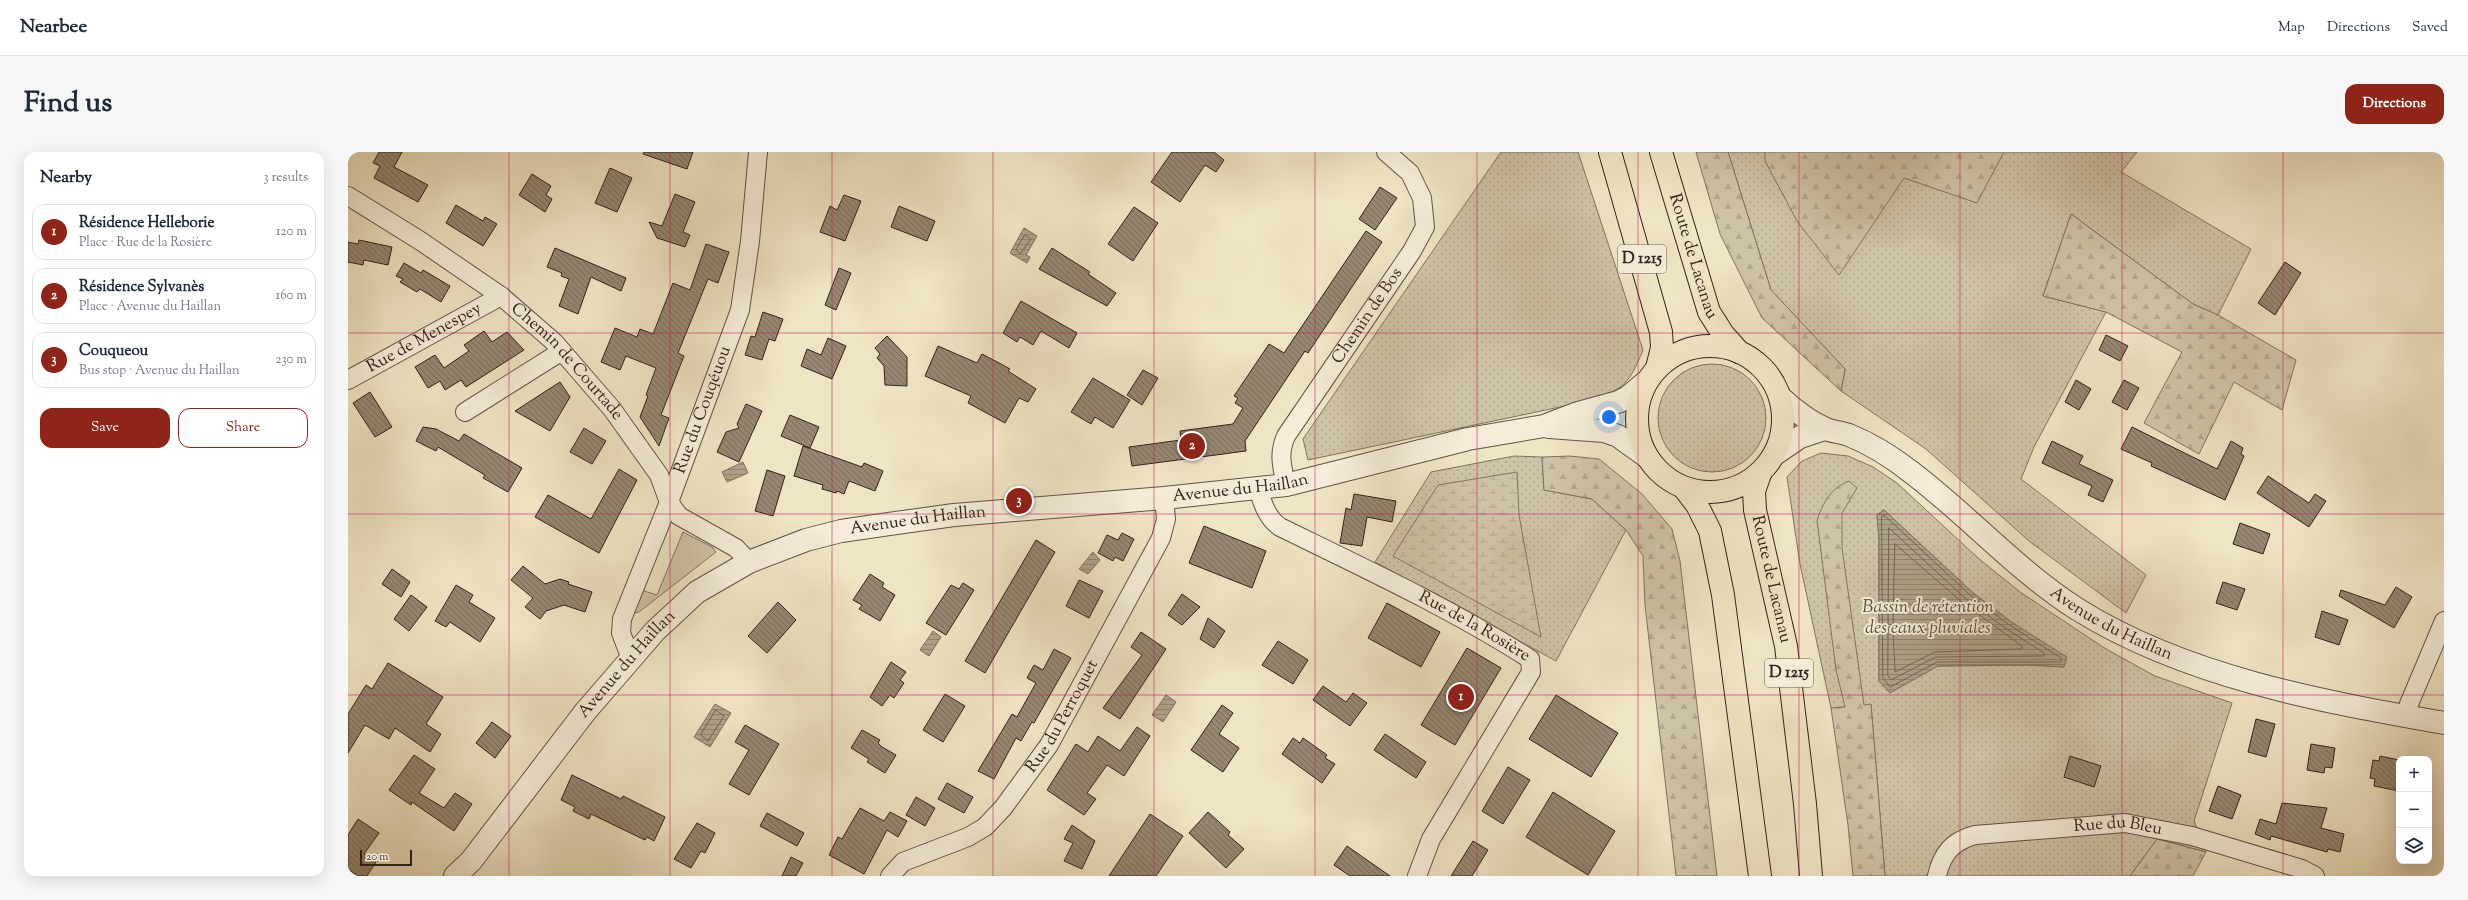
<!DOCTYPE html>
<meta charset="utf-8">
<style>
body{margin:0;font-family:"Sorts Mill Goudy",serif;background:#f6f6f7;color:#1f2937}
.controls{position:absolute;right:12px;bottom:12px;display:grid;overflow:hidden;border-radius:8px;box-shadow:0 4px 16px #0002}
.controls button{width:36px;height:36px;display:grid;place-items:center;padding:0;border:0;border-bottom:1px solid #e0e1e3;background:#fff;color:#1f2937;font:20px sans-serif}
.scale{position:absolute;left:12px;bottom:10px;width:52px;box-sizing:border-box;padding-left:4px;border:2px solid #33221a;border-top:0;font-size:11px;line-height:14px;white-space:nowrap;color:#33221a;-webkit-text-stroke:3px #f5edd9;paint-order:stroke}
.you{position:absolute;left:1261px;top:265px;width:14px;height:14px;margin:-10px;border:3px solid #fff;border-radius:50%;background:#1a73e8;box-shadow:0 0 0 6px #1a73e833}
.badge{display:grid;place-items:center;width:26px;height:26px;border-radius:50%;background:#8f2418;color:#fff;font-size:13px;font-weight:700}
.pin{position:absolute;translate:-50% -50%;border:2px solid #fff;box-shadow:0 1px 4px #0006}
.list{margin:0;padding:0;list-style:none}
h2{display:flex;justify-content:space-between;align-items:center;height:52px;margin:0;padding:0 16px;font-size:17px}
h2 small{font-size:13px;font-weight:400;color:#747a83}
.list li{display:grid;grid-template-columns:26px 1fr auto;gap:12px;align-items:center;box-sizing:border-box;height:56px;margin:0 8px 8px;padding:0 8px;border:1px solid #e0e1e3;border-radius:12px}
.list b{display:block;font-size:15px;white-space:nowrap}
.list p{margin:0;font-size:13px;white-space:nowrap;color:#747a83}
.list em{font-size:13px;font-style:normal;color:#747a83}
.actions{display:flex;gap:8px;padding:12px 16px}
.actions a{flex:1;padding:9px 0;border:1px solid #8f2418;border-radius:12px;text-align:center;font-size:14px;color:#8f2418}
.actions .main{background:#8f2418;color:#fff}
.icon{flex:none;width:22px;height:22px;fill:none;stroke:currentColor;stroke-width:2;stroke-linecap:round;stroke-linejoin:round}
.map{position:relative;flex:none;width:2096px;height:724px;overflow:hidden;border-radius:12px}
header{display:flex;align-items:center;gap:24px;box-sizing:border-box;height:56px;padding:0 20px;background:#fff;border-bottom:1px solid #e0e1e3}
header strong{font-size:19px}
nav{display:flex;gap:22px;margin-inline-start:auto;font-size:14px}
.intro{display:flex;align-items:center;justify-content:space-between;box-sizing:border-box;height:96px;padding:0 24px}
h1{margin:0;font-size:28px}
.button{padding:10px 18px;border-radius:12px;background:#8f2418;color:#fff;font-size:14px;font-weight:700}
main{display:flex;gap:24px;padding:0 24px}
aside{flex:1;background:#fff;border-radius:12px;box-shadow:0 4px 16px #0002}
.map>svg:first-child{display:block}
.grass{fill:url(#grass-dots);stroke:#817260;fill-rule:evenodd}
.forest{fill:url(#forest-firs);stroke:#817260}
.wetland{fill:url(#wetland-marsh);stroke:#817260}
.garden{fill:#cfc3a7;stroke:#817260}
.water{fill:url(#water-rules);stroke:#7d6f5d}
.lines{fill:none;stroke-linecap:round;stroke-linejoin:round}
.shore{stroke:#716252;stroke-width:1}
.building{fill:url(#building-back-hatch);stroke:#33221a}
.minor-casing{stroke:#625244;stroke-width:20}
.tertiary-casing{stroke:#625244;stroke-width:24}
.primary-casing{stroke:#33221a;stroke-width:24}
.minor{stroke:#f5edd9;stroke-width:18}
.tertiary{stroke:#f5edd9;stroke-width:22}
.primary{stroke:#efe4c4;stroke-width:22}
.grid{fill:none;stroke:#c2185b;stroke-width:1;stroke-opacity:0.55}
.labels{text-anchor:middle;dominant-baseline:central;stroke-width:4;stroke-linejoin:round;paint-order:stroke}
.shield{fill:#f5edd9;stroke:#6d5f53;stroke-width:1}
.shield-label{font-size:16px;font-weight:bold;fill:#33221a}
.street-label{font-size:17px;fill:#33221a;stroke:#f5edd9}
.water-label{font-size:18px;font-style:italic;fill:#5e4f41;stroke:#f5edd9}
</style>
<header>
<strong>Nearbee</strong>
<nav><a>Map</a><a>Directions</a><a>Saved</a></nav>
</header>
<div class="intro"><h1>Find us</h1><a class="button">Directions</a></div>
<main>
<aside>
<h2>Nearby<small>3 results</small></h2>
<ul class="list">
<li><span class="badge">1</span><div><b>Résidence Helleborie</b><p>Place · Rue de la Rosière</p></div><em>120 m</em></li>
<li><span class="badge">2</span><div><b>Résidence Sylvanès</b><p>Place · Avenue du Haillan</p></div><em>160 m</em></li>
<li><span class="badge">3</span><div><b>Couqueou</b><p>Bus stop · Avenue du Haillan</p></div><em>230 m</em></li>
</ul>
<div class="actions"><a class="main">Save</a><a>Share</a></div>
</aside>
<div class="map">
<svg width="2096" height="724" viewBox="0 0 2096 724">
<defs>
<pattern id="grass-dots" width="8" height="8" patternUnits="userSpaceOnUse"><rect width="8" height="8" fill="#cfc3a7"/><path d="M2 2h.1M6 6h.1" fill="none" stroke="#b2a78f" stroke-width="1.8" stroke-linecap="round"/></pattern>
<pattern id="forest-firs" width="22" height="20" patternUnits="userSpaceOnUse"><rect width="22" height="20" fill="#cfc3a7"/><path d="M5 1l3.5 6h-7zM16 11l3.5 6h-7z" fill="#b2a78f"/></pattern>
<pattern id="wetland-marsh" width="20" height="14" patternUnits="userSpaceOnUse"><rect width="20" height="14" fill="#cfc3a7"/><path d="M1 5h8M5 5V1M11 12h8M15 12V8" fill="none" stroke="#b2a78f"/></pattern>
<pattern id="water-rules" width="6" height="5" patternUnits="userSpaceOnUse"><rect width="6" height="5" fill="#afa28a"/><path d="M0 2.5h6" fill="none" stroke="#8f8470"/></pattern>
<pattern id="building-back-hatch" width="6" height="6" patternUnits="userSpaceOnUse"><rect width="6" height="6" fill="#958772"/><path d="M-1 5l2 2M0 0l6 6M5-1l2 2" fill="none" stroke="#7a6e5d"/></pattern>
</defs>
<rect width="100%" height="100%" fill="#efe4c4"/>
<filter id="stains"><feTurbulence type="fractalNoise" baseFrequency=".005" numOctaves="4"/><feColorMatrix values="0 0 0 0 .2 0 0 0 0 .09 0 0 0 0 .02 0 0 0 .5 -.17"/></filter>
<radialGradient id="worn" r=".72"><stop offset=".6" stop-color="#630" stop-opacity="0"/><stop offset="1" stop-color="#630" stop-opacity=".3"/></radialGradient>
<g class="grass">
<path d="M1153 0H1230L1295 198C1280 235 1273 239 1236 250L960 308 955 287Z"/>
<path d="M1380 0H1789L1773 20 1903 97 1870 163 1845 152 1723 62 1695 144 1758 160 1686 295 1673 327 1798 423 1778 461 1681 389 1578 297 1493 239 1497 217 1423 138Z"/>
<circle cx="1364" cy="266" r="54"/>
<path d="M1473 301 1500 304 1525 315 1549 331 1630 406 1672 440 1758 497 1807 524 1884 551 1846 669 1858 700 1809 687 1782 724H1537L1523 553 1483 556 1452 412 1439 325 1454 309ZM1536 358 1624 440 1662 469 1716 515 1680 513 1590 514 1531 529V387L1529 363Z"/>
<path d="M1166 304 1194 305 1196 338 1244 347 1278 378 1208 509 1027 410 1083 320Z"/>
</g>
<g class="forest">
<path d="M1348 0H1380L1423 138 1497 217 1493 239 1414 166 1372 82Z"/>
<path d="M1417 0H1656L1629 51 1556 26 1491 123 1449 69 1417 9Z"/>
<path d="M1723 62 1845 152 1870 163 1948 208 1934 258 1886 230 1851 302 1796 271 1834 200 1758 160 1695 144Z"/>
<path d="M1222 304 1251 307 1294 342 1324 377 1332 409 1369 724H1328L1297 453 1295 404 1278 378 1244 347 1196 338 1194 305Z"/>
<path d="M1501 329 1509 336 1494 361V396L1516 553 1523 552 1537 724H1505L1500 673 1483 556 1497 555 1488 518 1469 368C1476 349 1482 337 1501 329Z"/>
<path d="M1809 687 1858 700 1845 724H1782Z"/>
</g>
<path class="wetland" d="M1169 320 1171 363 1193 485 1045 404 1090 333Z"/>
<path class="garden" d="M335 380 364 395 368 400 291 460 283 462 293 438 309 443Z"/>
<g class="water">
<path d="M676 76 689 84 678 103 682 105 679 111 662 101Z"/>
<path d="M395 310 400 321 379 330 374 320Z"/>
<path d="M1536 358 1624 440 1662 469 1719 505 1716 515 1680 513 1590 514 1542 541 1531 529V387L1529 363Z"/>
<path d="M745 400 752 408 740 422 731 417Z"/>
<path d="M585 479 593 485 581 504 572 498Z"/>
<path d="M818 543 828 550 815 570 804 563Z"/>
<path d="M367 552 383 561 362 595 346 585Z"/>
</g>
<g class="lines">
<g class="shore">
<path d="M677 83 683 87 672 102 668 98Z"/>
<path d="M1534 364H1537L1622 443 1660 472 1713 506V510H1589L1542 535 1535 526Z"/>
<path d="M1541 376 1618 447 1657 476 1696 501V504L1588 505 1543 528 1540 524Z"/>
<path d="M1547 392 1615 451 1674 494V497L1587 500 1547 520 1545 477Z"/>
<path d="M368 558 376 564 360 589 353 583Z"/>
</g>
</g>
<g class="building">
<path d="M31 0H54L46 15 80 33 70 50 26 26 32 14 25 11Z"/>
<path d="M296 0H345L339 17 295 2Z"/>
<path d="M824 0H866L876 8 868 20 857 13 832 50 803 30Z"/>
<path d="M262 16 284 26 269 60 247 51Z"/>
<path d="M184 22 203 34 198 43 204 47 197 60 171 43Z"/>
<path d="M1032 35 1049 46 1027 78 1011 67Z"/>
<path d="M327 42 347 50 335 80 342 83 337 95 309 86 301 70 314 74Z"/>
<path d="M496 43 513 49 497 89 472 80 482 54 489 58Z"/>
<path d="M108 53 135 69 137 65 149 72 135 94 98 71Z"/>
<path d="M551 54 587 69 579 89 543 75Z"/>
<path d="M786 55 810 71 785 109 760 92Z"/>
<path d="M1018 79 1034 90 960 201 957 199 897 289 898 299 784 314 781 295 833 288 832 279 885 272 895 256 887 251 890 246 886 244 921 192 936 201Z"/>
<path d="M11 88 44 95 40 113 16 108 15 113 0 110V90L10 92Z"/>
<path d="M358 92 381 100 370 131 360 127 330 201 336 204 313 263 321 266 311 294 292 265 300 244 298 243 308 216 278 204 272 218 253 210 267 176 289 185 292 177 305 182 325 131 342 138Z"/>
<path d="M207 96 278 126 273 139 243 125 230 162 211 154 221 127 213 124 214 121 199 115Z"/>
<path d="M704 96 742 120 740 122 768 141 759 154 691 117Z"/>
<path d="M1937 110 1953 121 1927 163 1910 151Z"/>
<path d="M56 111 73 121 75 118 102 134 93 150 72 137 69 140 52 130 55 127 48 124Z"/>
<path d="M491 116 503 121 488 158 477 153Z"/>
<path d="M673 149 729 181 721 196 693 179 685 193 672 185 669 190 655 181Z"/>
<path d="M415 160 435 167 427 189 421 187 414 208 397 203 403 184 407 185Z"/>
<path d="M136 179 144 190 159 180 176 198 118 235 113 228 97 238 92 229 80 236 67 215 87 203 96 216 121 199 116 193Z"/>
<path d="M1758 183 1780 194 1772 209 1751 198Z"/>
<path d="M539 184 559 205V234L537 233 536 214 529 206 532 202 527 196Z"/>
<path d="M480 186 498 194 484 227 453 214 459 197 473 203Z"/>
<path d="M590 194 629 211 634 202 653 212 662 217 660 219 688 237 680 250 671 246 657 271 620 251 623 244 577 224Z"/>
<path d="M795 218 810 226 794 253 779 243Z"/>
<path d="M745 226 782 248 765 276 747 265 743 272 723 260Z"/>
<path d="M1728 228 1743 237 1731 258 1717 250Z"/>
<path d="M1776 228 1791 236 1779 258 1764 250Z"/>
<path d="M212 230 222 245 202 279 167 259Z"/>
<path d="M22 240 44 275 27 285 5 251Z"/>
<path d="M398 252 414 259 391 310 369 300 378 280 391 276 389 272Z"/>
<path d="M442 263 471 275 462 296 433 284Z"/>
<path d="M75 275 88 277 111 289 116 282 174 316 160 340 135 326 137 323 90 295 88 299 68 289Z"/>
<path d="M1784 275 1869 317 1883 289 1895 296 1893 302 1896 304 1877 348 1803 314 1804 311 1773 297Z"/>
<path d="M236 276 258 289 244 312 222 300Z"/>
<path d="M1704 289 1735 304 1731 312 1765 328 1755 350 1740 343 1744 334 1694 311Z"/>
<path d="M455 294 514 315 516 311 535 319 527 339 501 329 496 342 489 339 488 341 474 337 475 333 446 324Z"/>
<path d="M271 317 289 328 251 401 187 365 200 343 243 367Z"/>
<path d="M419 318 437 324 425 364 407 359Z"/>
<path d="M1920 324 1961 351 1967 342 1978 349 1961 375 1909 341Z"/>
<path d="M1006 342 1048 349 1044 370 1019 365 1014 394 992 391 998 356 1003 358Z"/>
<path d="M1892 371 1922 382 1915 402 1885 392Z"/>
<path d="M856 374 918 399 904 436 841 411Z"/>
<path d="M774 381 786 387 775 409 767 405 765 409 750 401 759 383 770 388Z"/>
<path d="M688 388 707 400 637 521 617 509Z"/>
<path d="M175 414 197 432 212 427 221 430 220 432 244 440 237 460 216 453 198 459 192 467 177 455 185 446 163 428Z"/>
<path d="M44 417 62 430 53 445 34 432Z"/>
<path d="M522 422 536 431 534 435 547 443 532 469 511 457 514 453 505 448Z"/>
<path d="M731 428 755 439 741 466 718 454Z"/>
<path d="M1875 430 1897 437 1889 458 1868 451Z"/>
<path d="M615 431 626 438 598 483 578 471 603 433 611 437Z"/>
<path d="M108 433 125 443 121 450 147 466 132 490 102 470 98 475 87 469Z"/>
<path d="M2048 435 2064 445 2046 476 1991 444 1993 438 2037 453Z"/>
<path d="M834 442 852 455 834 473 820 463Z"/>
<path d="M63 443 79 455 61 479 46 467Z"/>
<path d="M430 450 448 468 419 501 400 484Z"/>
<path d="M1039 451 1092 480 1073 515 1020 486Z"/>
<path d="M1974 459 2000 468 1991 493 1967 485Z"/>
<path d="M860 466 877 479 866 496 852 487Z"/>
<path d="M793 480 818 497 772 567 755 556 794 503 783 495Z"/>
<path d="M930 489 960 508 945 532 914 513Z"/>
<path d="M1119 496 1153 516 1107 593 1073 573Z"/>
<path d="M706 497 723 506 686 571 684 570 673 589 668 586 646 627 630 619 664 562 669 565 688 531 679 526 686 513 695 518Z"/>
<path d="M543 510 558 520 552 528 556 531 546 546 542 543 534 554 522 545Z"/>
<path d="M40 511 95 545 78 572 93 582 82 600 47 576 41 587 17 573 0 601V562L18 533 24 537Z"/>
<path d="M975 534 998 550 1005 541 1019 551 1002 574 965 548Z"/>
<path d="M597 542 617 554 595 590 575 578Z"/>
<path d="M1208 543 1270 581 1243 625 1181 587Z"/>
<path d="M874 553 885 561 871 582 891 596 875 620 843 598Z"/>
<path d="M1908 567 1927 572 1918 605 1900 600Z"/>
<path d="M144 570 163 584 147 606 128 591Z"/>
<path d="M397 573 431 592 401 643 381 632 401 598 387 590Z"/>
<path d="M789 575 802 584 776 624 759 613 739 641 748 647 736 663 699 638 728 592 740 600 750 584 772 599Z"/>
<path d="M514 578 532 588 530 591 534 595 548 603 537 621 519 610 521 607 503 596Z"/>
<path d="M1037 582 1078 610 1068 626 1026 598Z"/>
<path d="M945 586 952 591 955 586 979 603 977 606 987 612 974 631 934 602Z"/>
<path d="M1963 592 1987 596 1984 616 1977 615 1976 621 1959 618Z"/>
<path d="M66 603 87 617 71 641 96 656 107 641 124 652 106 679 64 650 63 653 41 638Z"/>
<path d="M1722 604 1753 614 1746 635 1716 625Z"/>
<path d="M2032 604 2051 608V639L2026 634 2027 627 2022 626 2025 608 2031 609Z"/>
<path d="M1160 615 1182 628 1155 672 1134 659Z"/>
<path d="M224 623 273 647 275 644 317 665 306 689 299 685 297 688 243 662 241 667 225 659 227 655 213 648Z"/>
<path d="M599 631 625 645 616 661 590 647Z"/>
<path d="M1870 634 1893 643 1884 667 1861 659Z"/>
<path d="M1205 640 1267 679 1240 723 1178 685Z"/>
<path d="M568 645 587 656 577 674 558 663Z"/>
<path d="M1934 651 1979 656 1973 676 1996 682 1992 700 1980 697 1979 700 1923 684 1922 688 1907 682 1912 667 1928 672Z"/>
<path d="M512 656 536 669 542 660 559 669 550 685 539 678 516 722 481 703 490 685 494 687Z"/>
<path d="M860 660 882 680 880 683 896 697 878 716 841 681Z"/>
<path d="M419 661 456 681 449 694 412 674Z"/>
<path d="M802 662 835 684 808 724H761Z"/>
<path d="M10 667 31 681 16 702 28 710 19 724H10L0 717V683Z"/>
<path d="M349 671 367 681 357 701 353 699 343 716 326 707Z"/>
<path d="M724 673 747 689 734 717 716 709 725 691 716 687Z"/>
<path d="M1125 689 1140 698 1124 724H1103Z"/>
<path d="M999 694 1042 724H1002L986 713Z"/>
<path d="M443 705 455 711 448 724H434Z"/>
</g>
<g class="lines">
<g class="minor-casing">
<g id="minor">
<path id="s1" d="M0 44 71 88 153 144 206 190 264 257 311 323 321 350 331 364 388 396 401 410"/>
<path id="s2" d="M0 228 153 144"/>
<path d="M117 260 214 199"/>
<path id="s3" d="M938 333C934 314 930 302 938 284L1064 99 1077 75 1074 46 1062 21 1038 0"/>
<path id="s4" d="M910 337C915 352 919 366 932 375 1016 416 1104 457 1182 507L1183 520 1083 687 1069 724"/>
<path id="s5" d="M283 507 273 481 274 467 321 350 392 158 402 89 410 0"/>
<path d="M2059 564 2061 552 2096 469"/>
<path id="s6" d="M542 724 555 710 620 685 637 675 655 656 701 593 813 386 818 367 816 346"/>
<path id="s7" d="M1589 724C1594 701 1605 689 1627 683L1777 671 1844 684 1954 717 1967 724"/>
</g>
</g>
<g class="tertiary-casing">
<g id="tertiary">
<path id="s8" d="M1432 245C1445 257 1460 269 1476 276 1483 280 1493 280 1501 283 1523 292 1544 305 1563 320 1620 363 1668 418 1729 457 1838 525 1972 549 2096 571"/>
<path d="M1201 275 1256 279 1270 284 1298 304"/>
<path d="M1427 302 1452 285 1476 277"/>
<path id="s9" d="M107 724 123 709 237 560 307 479 349 440 401 410 458 388 493 379 548 371 606 363 816 346 938 333 1120 287 1196 274 1230 261 1270 250 1280 245 1298 230"/>
</g>
</g>
<g class="primary-casing">
<g id="primary">
<path d="M1262 0 1313 180 1314 196 1309 216"/>
<path id="s10" d="M1313 0 1361 160 1375 182 1391 200"/>
<circle cx="1362" cy="267" r="73"/>
<path id="s11" d="M1412 322 1406 339 1407 358 1438 494 1457 652 1463 724"/>
<path d="M1336 336 1349 353 1362 379 1375 443 1412 724"/>
</g>
</g>
<use href="#minor" class="minor"/>
<use href="#tertiary" class="tertiary"/>
<use href="#primary" class="primary"/>
</g>
<path class="grid" d="M161 0V724M322 0V724M484 0V724M645 0V724M806 0V724M967 0V724M1129 0V724M1290 0V724M1451 0V724M1612 0V724M1774 0V724M1935 0V724M0 181H2096M0 362H2096M0 543H2096"/>
<g class="labels">
<g class="shield">
<rect x="1270" y="93" width="48" height="28" rx="3"/>
<rect x="1417" y="507" width="48" height="28" rx="3"/>
</g>
<g class="shield-label">
<text x="1294" y="107">D 1215</text>
<text x="1441" y="521">D 1215</text>
</g>
<g class="street-label">
<text stroke="none"><textPath href="#s10" startOffset="109">Route de Lacanau</textPath></text>
<text stroke="none"><textPath href="#s3" startOffset="195">Chemin de Bos</textPath></text>
<text stroke="none"><textPath href="#s2" startOffset="87">Rue de Menespey</textPath></text>
<text stroke="none"><textPath href="#s1" startOffset="276">Chemin de Courtade</textPath></text>
<text stroke="none"><textPath href="#s5" startOffset="266">Rue du Couqéuou</textPath></text>
<text stroke="none"><textPath href="#s9" startOffset="933">Avenue du Haillan</textPath></text>
<text stroke="none"><textPath href="#s9" startOffset="609">Avenue du Haillan</textPath></text>
<text stroke="none"><textPath href="#s11" startOffset="108">Route de Lacanau</textPath></text>
<text stroke="none"><textPath href="#s8" startOffset="405">Avenue du Haillan</textPath></text>
<text stroke="none"><textPath href="#s4" startOffset="263">Rue de la Rosière</textPath></text>
<text stroke="none"><textPath href="#s9" startOffset="273">Avenue du Haillan</textPath></text>
<text stroke="none"><textPath href="#s6" startOffset="244">Rue du Perroquet</textPath></text>
<text stroke="none"><textPath href="#s7" startOffset="203">Rue du Bleu</textPath></text>
</g>
<g class="water-label">
<text x="1580" y="456">Bassin de rétention<tspan x="1580" dy="21">des eaux pluviales</tspan></text>
</g>
</g>
<rect width="100%" height="100%" filter="url(#stains)"/>
<rect width="100%" height="100%" fill="url(#worn)"/>
</svg>
<div class="controls">
<button>+</button>
<button>−</button>
<button><svg class="icon" aria-label="layers" viewBox="0 0 24 24"><path d="M12 4l9 5-9 5-9-5zM3 14l9 5 9-5"/></svg></button>
</div>
<div class="scale">20 m</div>
<div class="you"></div>
<div class="pin badge" style="left:1113px;top:545px">1</div>
<div class="pin badge" style="left:844px;top:294px">2</div>
<div class="pin badge" style="left:671px;top:349px">3</div>
</div>
</main>
